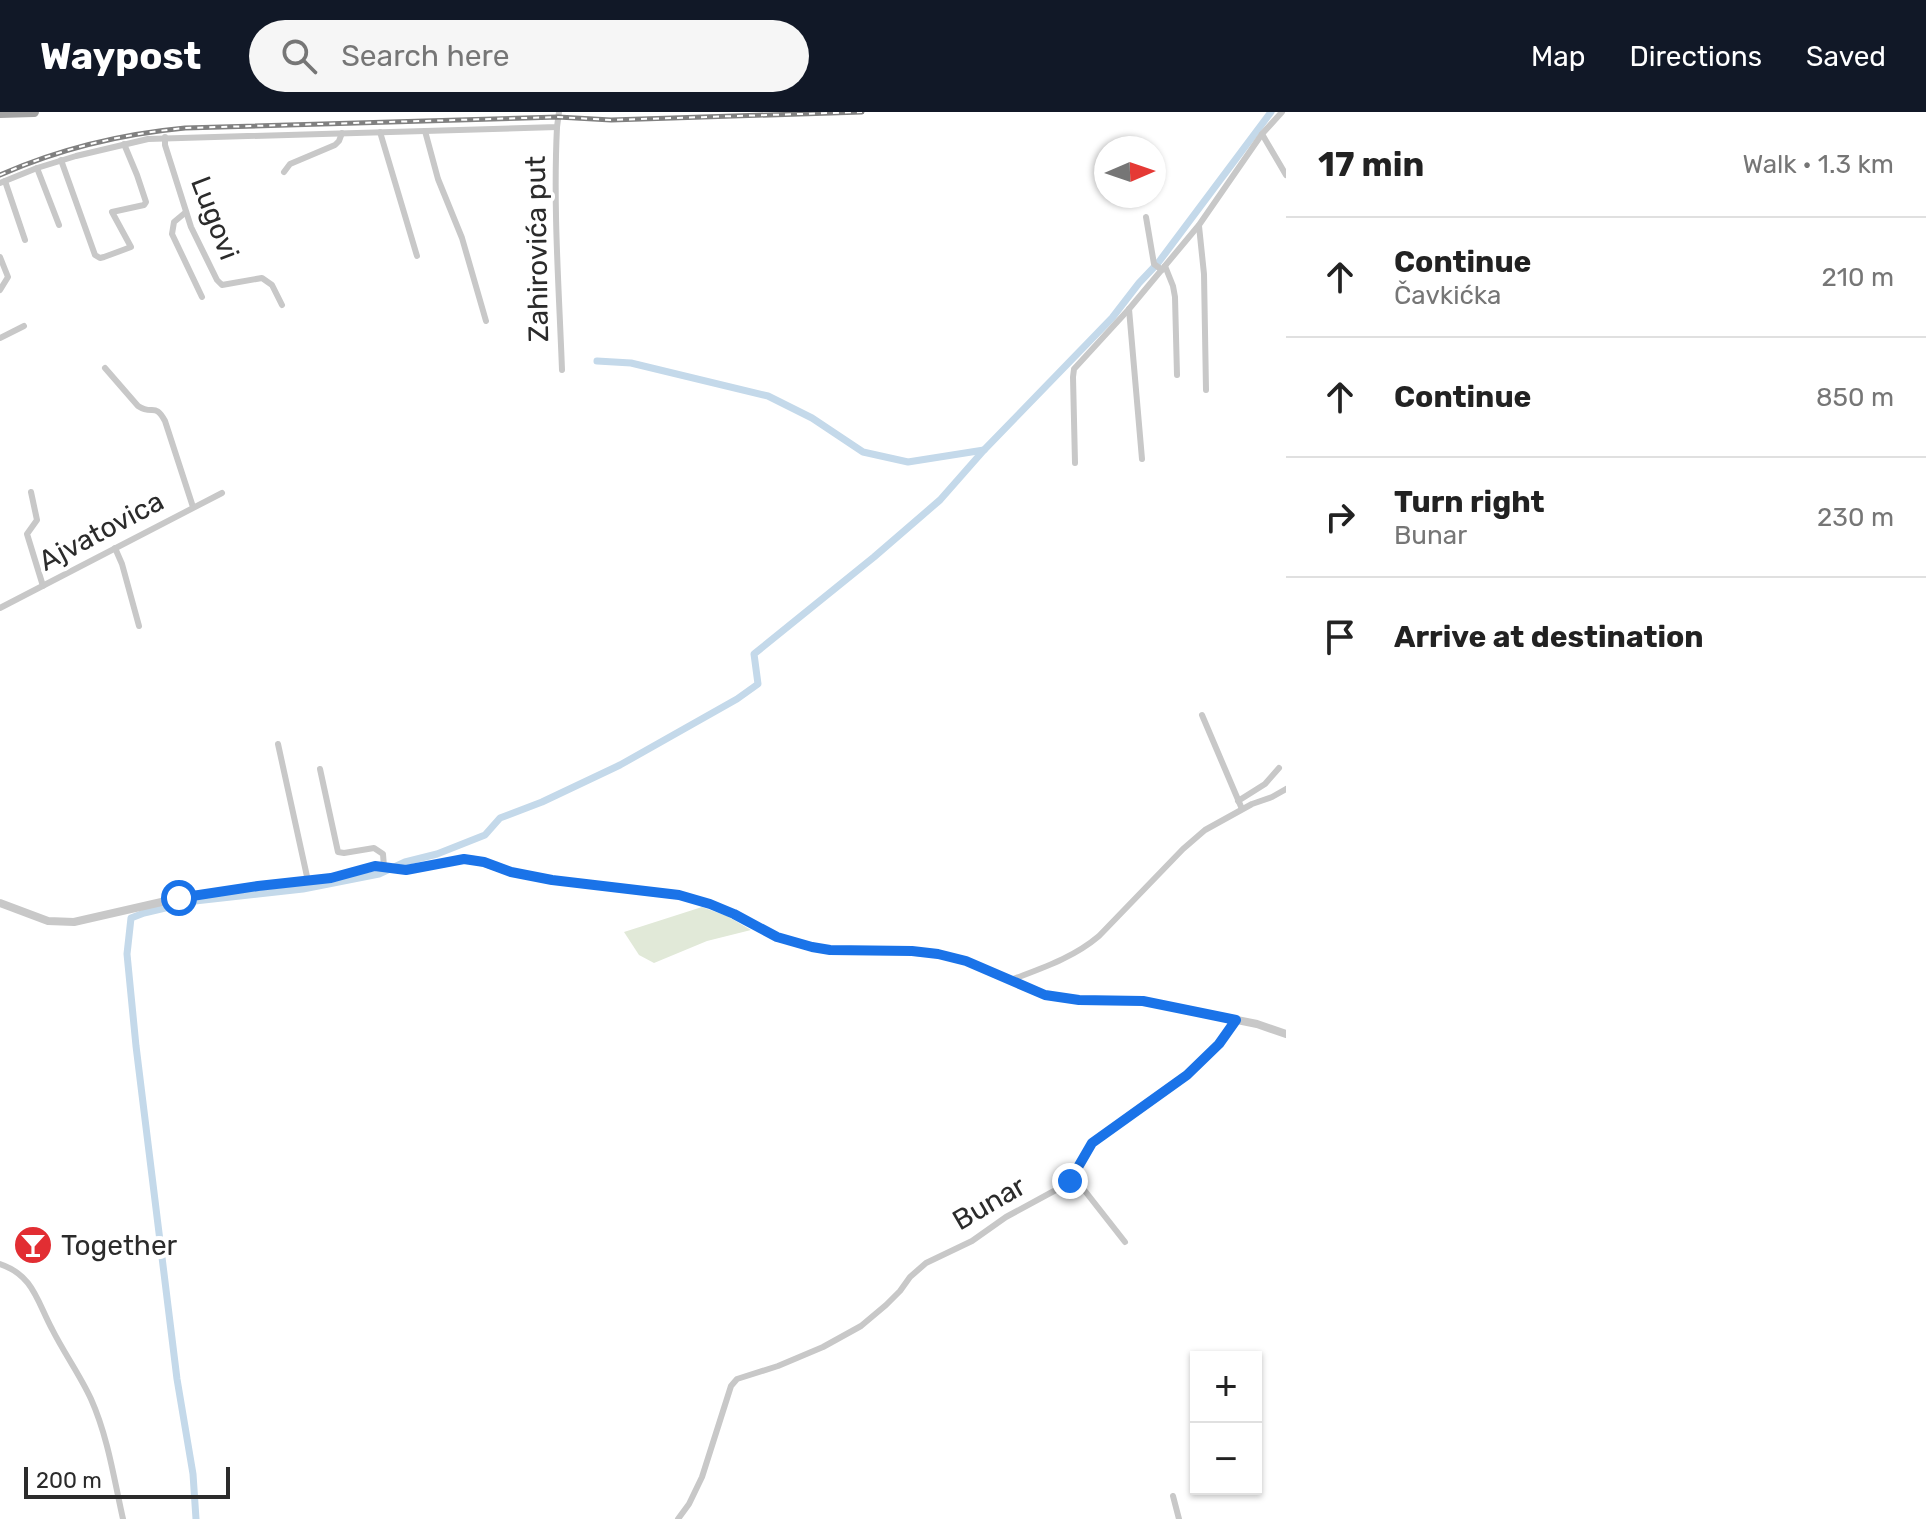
<!DOCTYPE html>
<meta charset="utf-8">
<style>
body{margin:0;font-family:Rubik,sans-serif;background:#f6f6f6;color:#222}
.controls{position:absolute;right:24px;bottom:24px;display:grid;overflow:hidden;border-radius:0px;box-shadow:0 2px 6px #0004}
.controls button{width:72px;height:72px;display:grid;place-items:center;padding:0;border:0;border-bottom:2px solid #e0e0e0;background:#fff;color:#222;font:40px sans-serif}
.compass{position:absolute;left:1094px;top:24px;width:72px;height:72px;border-radius:50%;background:#fff;box-shadow:0 2px 6px #0004;rotate:88deg}
.scale{position:absolute;left:24px;bottom:20px;width:206px;box-sizing:border-box;padding-left:8px;border:4px solid #2b2b2b;border-top:0;font-size:22px;line-height:28px;white-space:nowrap;color:#2b2b2b;-webkit-text-stroke:6px #fff;paint-order:stroke}
.stop{position:absolute;width:24px;height:24px;margin:-18px;border:6px solid #1a73e8;border-radius:50%;background:#fff}
.stop.end{background:#1a73e8;border-color:#fff;box-shadow:0 2px 8px #0008}
.list{margin:0;padding:0;list-style:none}
h2{display:flex;justify-content:space-between;align-items:center;height:104px;margin:0;padding:0 32px;font-size:34px}
h2 small{font-size:26px;font-weight:400;color:#767676}
.list li{display:grid;grid-template-columns:52px 1fr auto;gap:24px;align-items:center;box-sizing:border-box;height:120px;padding:0 32px;border-top:2px solid #e0e0e0}
.list b{display:block;font-size:30px;white-space:nowrap}
.list p{margin:0;font-size:26px;white-space:nowrap;color:#767676}
.list em{font-size:26px;font-style:normal;color:#767676}
.icon{flex:none;width:44px;height:44px;fill:none;stroke:currentColor;stroke-width:2;stroke-linecap:round;stroke-linejoin:round}
.map{position:relative;flex:none;width:1286px;height:1407px;overflow:hidden}
header{display:flex;align-items:center;gap:48px;box-sizing:border-box;height:112px;padding:0 40px;background:#111827;color:#fff}
header strong{font-size:38px}
nav{display:flex;gap:44px;margin-inline-start:auto;font-size:28px}
.search{width:560px;height:72px;background:#f6f6f6;display:flex;align-items:center;gap:20px;box-sizing:border-box;padding:0 28px;border-radius:44px;color:#767676;font-size:30px}
main{display:flex}
aside{flex:1;background:#fff}
.map>svg:first-child{display:block}
.green{fill:#e1e9d8}
.lines{fill:none;stroke-linecap:round;stroke-linejoin:round}
.canal{stroke:#c4d9ea;stroke-width:7}
.minor{stroke:#c8c8c8;stroke-width:6}
.tertiary{stroke:#c8c8c8;stroke-width:8}
.primary{stroke:#a3a3a3;stroke-width:10}
.rail-casing{stroke:#808080;stroke-width:5}
.rail{stroke:#fff;stroke-width:2;stroke-dasharray:6;stroke-linecap:butt}
.route{stroke:#1a73e8;stroke-width:10}
.labels{text-anchor:middle;dominant-baseline:central;stroke-width:8;stroke-linejoin:round;paint-order:stroke}
.street-label{font-size:28px;fill:#2b2b2b;stroke:#fff}
.poi-label{font-size:28px;fill:#2b2b2b;stroke:#fff;text-anchor:start}
</style>
<header>
<strong>Waypost</strong>
<div class="search"><svg class="icon" aria-label="search" viewBox="0 0 24 24"><circle cx="10" cy="10" r="6"/><path d="M15 15l6 6"/></svg>Search here</div>
<nav><a>Map</a><a>Directions</a><a>Saved</a></nav>
</header>
<main>
<div class="map">
<svg width="1286" height="1407" viewBox="0 0 1286 1407">
<rect width="100%" height="100%" fill="#fff"/>
<path class="green" d="M702 795 727 804 751 818 707 829 654 851 639 843 624 820Z"/>
<g class="lines">
<g class="canal">
<path d="M597 249 631 251 768 284 812 306 863 340 908 350 984 338"/>
<path d="M196 1407 193 1362 177 1267 136 934 127 842 131 806 144 801 195 789 303 777 379 762 405 750 437 742 485 723 500 706 542 690 620 653 737 587 758 572 754 542 874 445 940 388 984 338 1112 206 1139 171 1158 151 1271 0"/>
</g>
<g class="minor">
<path d="M557 15C553 96 559 177 562 258"/>
<path d="M425 19 438 67 462 126 486 209"/>
<path d="M380 20 417 144"/>
<path d="M1262 22 1286 63"/>
<path d="M165 25V33L191 115 217 168 222 173 262 166 272 173 282 193"/>
<path d="M61 48 95 143 100 146 104 145 131 135 112 100 144 93 146 90 137 63 124 32"/>
<path d="M37 56 59 113"/>
<path d="M284 60 290 52 335 33 339 29 342 21"/>
<path d="M5 69 25 128"/>
<path d="M0 71 37 56 76 44 148 27 557 15 559 0"/>
<path d="M186 100 174 110 172 122 202 185"/>
<path d="M1146 105 1154 152 1162 158"/>
<path d="M1199 114 1204 162 1206 278"/>
<path d="M0 145 8 165 0 178"/>
<path d="M1165 154 1173 174 1175 185 1177 263"/>
<path d="M1129 197 1142 347"/>
<path d="M0 226 24 214"/>
<path d="M105 256 138 294C153 304 155 290 165 309L193 395"/>
<path d="M1075 351 1073 265 1074 257 1129 197 1199 113 1262 22 1282 0"/>
<path d="M31 380 37 408 27 422 43 474"/>
<path d="M115 436 122 452 139 514"/>
<path d="M0 496 222 381"/>
<path d="M1202 603 1242 697"/>
<path d="M278 632 308 769"/>
<path d="M320 657 338 740 344 741 374 736 383 742 384 755"/>
<path d="M1238 689 1265 672 1279 656"/>
<path d="M1011 868C1042 856 1073 846 1099 824L1183 737 1205 718 1252 692 1272 685 1286 677"/>
<path d="M1074 1065 1125 1130"/>
<path d="M0 1152C33 1163 37 1189 52 1217 64 1241 80 1263 91 1287 108 1325 114 1367 123 1407"/>
<path d="M1173 1384 1179 1407"/>
<path d="M678 1407 689 1392 702 1365 731 1274 737 1267 778 1254 823 1235 861 1214 886 1193 900 1179 910 1165 926 1151 972 1129 1006 1105 1065 1073 1074 1065 1092 1031 1187 963 1219 932 1236 908"/>
</g>
<path class="tertiary" d="M0 791 48 809 74 810 179 786 258 774 331 766 375 754 406 758 464 747 475 748 511 760 552 768 679 783 710 792 734 802 777 825 812 835 830 838H893L938 842 966 849 1045 883 1079 888 1143 889 1257 912 1286 922"/>
<path class="primary" d="M0 1 34 0"/>
<g class="rail-casing">
<path id="rail" d="M0 63C59 37 121 22 185 16L558 5 611 8 862 0"/>
</g>
<use href="#rail" class="rail"/>
</g>
<g class="lines">
<path class="route" d="M179 786 258 774 331 766 375 754 406 758 464 747 484 750 511 760 552 768 679 783 710 792 734 802 777 825 812 835 830 838 912 839 938 842 966 849 1045 883 1079 888 1143 889 1236 908 1219 932 1187 963 1092 1031 1070 1069"/>
</g>
<defs>
<g id="bar-disc" transform="scale(2)"><circle r="9.5" fill="#e22e33" stroke="#fff"/><path d="M-6-5H6L.8 .8V4.5H3.5V6h-7V4.5H-.8V.8Z" fill="#fff"/></g>
</defs>
<g fill-rule="evenodd">
<use href="#bar-disc" x="33" y="1133"/>
</g>
<g class="labels">
<g class="street-label">
<text transform="translate(215 106) rotate(69)">Lugovi</text>
<text transform="translate(537 137) rotate(-91)">Zahirovića put</text>
<text transform="translate(101 419) rotate(-28)">Ajvatovica</text>
<text transform="translate(989 1091) rotate(-30)">Bunar</text>
</g>
<g class="poi-label">
<text x="61" y="1133">Together</text>
</g>
</g>
</svg>
<div class="controls">
<button>+</button>
<button>−</button>
</div>
<svg class="compass" viewBox="-18 -18 36 36"><path d="M0-13l5 13h-10z" fill="#e53935"/><path d="M0 13l5-13h-10z" fill="#767676"/></svg>
<div class="scale">200 m</div>
<div class="stop" style="left:179px;top:786px"></div>
<div class="stop end" style="left:1070px;top:1069px"></div>
</div>
<aside>
<h2>17 min<small>Walk · 1.3 km</small></h2>
<ul class="list">
<li><svg class="icon" aria-label="ahead" viewBox="0 0 24 24"><path d="M12 20V5M6 11l6-6 6 6"/></svg><div><b>Continue</b><p>Čavkićka</p></div><em>210 m</em></li>
<li><svg class="icon" aria-label="ahead" viewBox="0 0 24 24"><path d="M12 20V5M6 11l6-6 6 6"/></svg><div><b>Continue</b></div><em>850 m</em></li>
<li><svg class="icon" aria-label="right" viewBox="0 0 24 24"><path d="M7 20v-9h11M14 6l5 5-5 5"/></svg><div><b>Turn right</b><p>Bunar</p></div><em>230 m</em></li>
<li><svg class="icon" aria-label="arrive" viewBox="0 0 24 24"><path d="M6 21V4h12l-3 4 3 4H6"/></svg><div><b>Arrive at destination</b></div></li>
</ul>
</aside>
</main>
